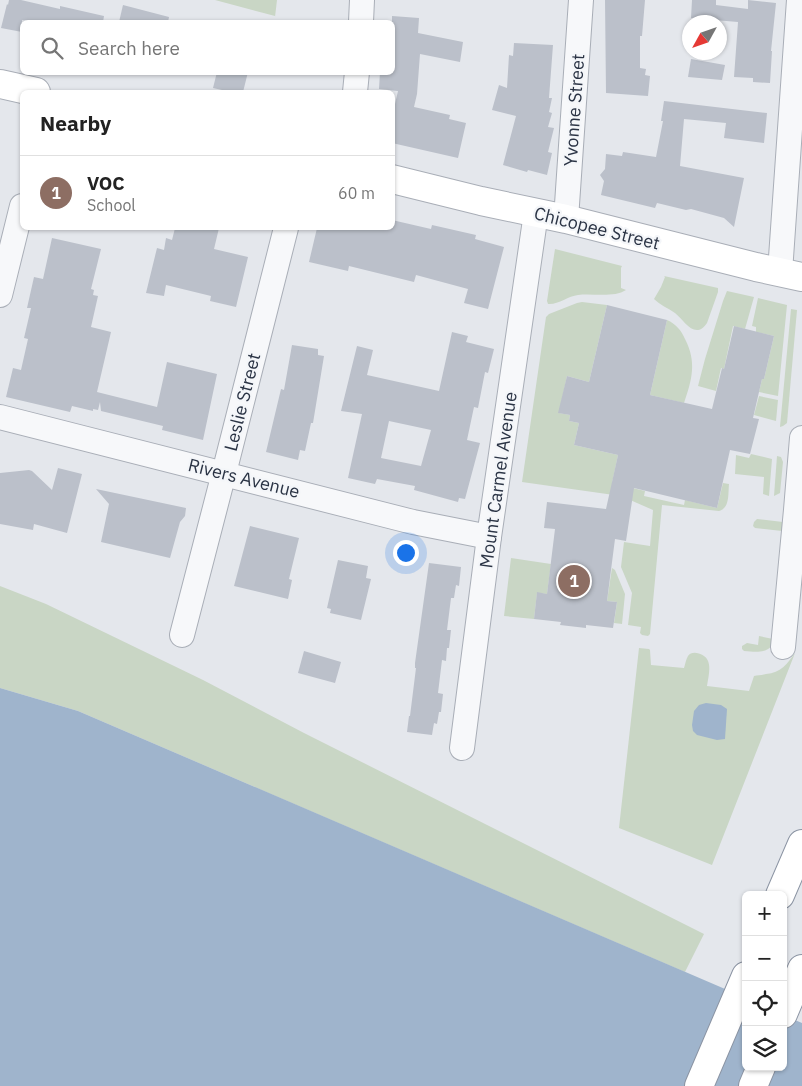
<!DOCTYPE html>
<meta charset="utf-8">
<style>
body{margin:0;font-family:"IBM Plex Sans",sans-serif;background:#f6f6f6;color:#222}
.controls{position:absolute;right:15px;bottom:15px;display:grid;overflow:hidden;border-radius:8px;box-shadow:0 1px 4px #0004}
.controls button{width:45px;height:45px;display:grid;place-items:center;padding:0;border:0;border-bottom:1px solid #e0e0e0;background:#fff;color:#222;font:25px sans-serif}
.compass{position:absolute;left:682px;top:15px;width:45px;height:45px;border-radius:50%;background:#fff;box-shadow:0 1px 4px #0004;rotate:230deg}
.you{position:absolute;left:405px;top:552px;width:18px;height:18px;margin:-12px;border:4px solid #fff;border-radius:50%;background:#1a73e8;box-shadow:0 0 0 8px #1a73e833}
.badge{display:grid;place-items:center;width:32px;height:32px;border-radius:50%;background:#7c3aed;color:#fff;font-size:16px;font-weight:700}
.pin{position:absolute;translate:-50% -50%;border:2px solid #fff;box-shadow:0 1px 5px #0006}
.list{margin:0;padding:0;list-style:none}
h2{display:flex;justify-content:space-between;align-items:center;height:65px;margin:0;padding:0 20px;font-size:21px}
h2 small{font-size:16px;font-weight:400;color:#767676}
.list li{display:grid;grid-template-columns:32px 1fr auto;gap:15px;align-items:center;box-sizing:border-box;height:75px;padding:0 20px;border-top:1px solid #e0e0e0}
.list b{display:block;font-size:19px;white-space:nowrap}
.list p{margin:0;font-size:16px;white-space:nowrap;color:#767676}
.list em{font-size:16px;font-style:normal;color:#767676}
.icon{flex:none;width:28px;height:28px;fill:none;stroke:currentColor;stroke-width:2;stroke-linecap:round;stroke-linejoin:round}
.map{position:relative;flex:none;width:802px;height:1086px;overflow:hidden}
.search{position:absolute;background:#fff;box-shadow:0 1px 4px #0004;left:20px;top:20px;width:375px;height:55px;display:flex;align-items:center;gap:12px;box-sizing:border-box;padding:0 18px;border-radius:8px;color:#767676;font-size:19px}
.panel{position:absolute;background:#fff;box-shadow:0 1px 4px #0004;left:20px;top:90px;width:375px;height:140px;border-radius:8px}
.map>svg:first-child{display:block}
.green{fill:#c9d6c5}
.water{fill:#9fb4cc}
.building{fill:#bbc0ca;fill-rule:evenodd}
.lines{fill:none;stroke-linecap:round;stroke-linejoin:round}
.street-casing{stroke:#a9aeb7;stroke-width:26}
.secondary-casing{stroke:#a9aeb7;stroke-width:30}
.highway-casing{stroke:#8b94a3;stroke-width:30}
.street{stroke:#f7f8fa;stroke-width:24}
.secondary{stroke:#fff;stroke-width:28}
.highway{stroke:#fff;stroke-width:28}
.labels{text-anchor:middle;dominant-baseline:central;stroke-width:4.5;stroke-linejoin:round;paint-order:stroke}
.street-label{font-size:18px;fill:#2b3445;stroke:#f4f6f9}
</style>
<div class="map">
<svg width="802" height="1086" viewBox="0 0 802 1086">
<rect width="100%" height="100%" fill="#e4e7ec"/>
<g class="green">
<path d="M215 0H277L275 17V16Z"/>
<path d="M555 249 622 266 621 268V288L626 290C614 298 592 293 578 295 568 296 558 305 548 304L547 301Z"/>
<path d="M664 276 718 288V292L707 323C695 341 684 320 675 313 668 308 660 305 654 299L661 287 665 277Z"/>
<path d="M727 291 754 297 745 329 733 326 724 369 721 368 716 391 698 386 705 359 723 301Z"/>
<path d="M758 298 787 305 778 396 759 392 762 379H764L774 336 756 332V327L752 326Z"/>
<path d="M582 302 607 305 589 382 567 376 559 413 570 415 569 421 579 423 574 445 618 455 612 483 645 491 644 496 684 505 685 500 717 508 723 483 729 484C728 494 730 508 719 511L662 505 650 634 648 636 642 635 640 633 641 627 628 625 632 593 621 567 624 542 650 546 653 510 621 496 522 482 546 317 549 314 577 303Z"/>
<path d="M791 309 797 310 787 423 783 426 780 427Z"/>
<path d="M667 320C676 324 681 330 685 339 697 362 692 380 684 403L650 395Z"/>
<path d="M759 396 778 400 776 421 754 415Z"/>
<path d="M751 454 772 459 769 496 763 494 764 477 735 474 736 455 749 458Z"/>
<path d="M777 456 781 457 783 462 780 493 774 496Z"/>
<path d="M757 519 783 522 782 531 755 528 753 526 754 522Z"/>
<path d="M511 558 551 564 547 594 537 593 534 619 504 616Z"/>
<path d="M612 568 615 570 625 594 622 624 614 623 617 602 607 601Z"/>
<path d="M0 586 46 604 203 680 304 733 704 934 685 972 78 711 0 688Z"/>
<path d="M759 636 773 639 774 644C765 654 756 652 744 651L742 649V646L747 643 758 645Z"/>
<path d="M639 648 649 649 650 650 651 665 684 668C685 665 686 659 688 656 692 649 706 654 708 661 711 668 708 679 707 686L749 691 754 676C758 675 762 675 766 674 781 673 787 664 795 653L712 865 619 828Z"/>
</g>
<g class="water">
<path d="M0 688 78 711 746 998V1067H783V1015L802 1023V1086H0Z"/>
<path d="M706 703 721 705 727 709 725 739 717 740 697 735 693 731 692 725 694 711 699 705Z"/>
</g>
<g class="building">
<path d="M9 0H21L60 9V6L104 16 103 22H38L22 20V32L1 28 7 4 8 5Z"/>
<path d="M605 0H645L642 36H640V68L646 69 645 75 650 76 648 96 606 93Z"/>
<path d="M692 0H716V5L748 9V0L776 3 771 51H772L770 83 753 82V78L734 77 738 22 691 18Z"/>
<path d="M123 5 169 17 168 22H119Z"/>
<path d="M392 16 419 18 418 33 463 42 460 62 420 54 417 94 414 107 450 115 449 119 466 123 458 158 392 143V117L398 91 379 89 380 72H392Z"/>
<path d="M514 43 553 45 549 98H552L549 112 552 113 548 127 554 128 548 152 552 153 547 175 528 170 527 172 503 165 516 116 492 110 499 85 507 88 509 55 513 56Z"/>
<path d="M691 59 725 65 722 80 688 77Z"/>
<path d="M217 72H248L243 92H231L213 88Z"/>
<path d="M664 101 767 113 764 143 724 138 726 123 684 119 680 166 744 178 734 227 724 218 691 209 686 210 657 203 655 208 601 195 604 181 600 175 605 169 606 154 622 156 623 152 656 157 663 121H661Z"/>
<path d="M392 220 431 229 432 225 476 235 475 239 504 247 488 309 464 303 468 289 416 275 414 282 349 266 348 271 309 262 317 228H392Z"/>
<path d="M175 228H219L214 249 248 257 236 307 210 301 211 296 166 285 164 296 146 293 157 248 164 250 166 238 172 240Z"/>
<path d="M52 238 101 249 91 289 94 290 93 295 98 296 91 327 111 332 97 392 157 407 167 362 217 374 203 440 162 430 163 426 101 411 100 402 98 410 93 409V411L72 406 70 412 6 397 13 368 21 370 28 339 24 338 31 308H27L34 277 43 279Z"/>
<path d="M607 305 667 320 650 395 712 409 722 368 724 369 734 326 774 336 764 379H762L753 418 759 419 750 454 730 450 717 508 634 488 626 541 615 539 607 601 617 602 613 628 586 625V628L560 625 561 622 534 619 537 592 547 594 555 529 544 528 547 502 606 509 618 455 574 445 579 423 569 421 570 415 558 413 567 376 589 382Z"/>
<path d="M452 332 468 336 466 342 494 349 488 373 485 372 478 408 474 407 467 440 480 443 465 499 459 498 458 502 414 490 415 486 377 479 375 484 348 478 362 414 341 411 357 346 373 350 367 375 439 391ZM389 421 431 430 421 466 381 458Z"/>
<path d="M292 345 318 349V355L324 356 313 423H311L305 451 300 450 298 460 266 452 281 389 284 390Z"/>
<path d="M58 468 82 474 67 533 34 524 33 530 0 524V473L29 470 32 471 52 490Z"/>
<path d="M96 489 186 508 185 516 180 522 170 558 101 542 109 504Z"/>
<path d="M250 526 299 538 289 579 292 580 288 599 234 586Z"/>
<path d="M338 560 368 566 366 578 371 579 361 620 330 613 331 609 327 608Z"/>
<path d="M429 563 461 567 459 586 456 585 454 598H451L447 630H451L449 648H447L446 661 442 660 438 693 443 694 441 712H439L437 724 434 723 432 735 407 732 409 716H410L416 668H415V663Z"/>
<path d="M304 651 341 662 335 683 298 673Z"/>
</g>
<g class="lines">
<g class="street-casing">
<g id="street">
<path d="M361 22 362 0"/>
<path d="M355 92 357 72"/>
<path d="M566 219 581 0"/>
<path d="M780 272 799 0"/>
<path d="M0 295 22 206"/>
<path d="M0 417 413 522 489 537"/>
<path d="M182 635 224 473 286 228"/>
<path d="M783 647 796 510 802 438"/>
<path d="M462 748 489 537 536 213"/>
</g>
</g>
<g class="secondary-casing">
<g id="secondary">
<path d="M0 84 36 92"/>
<path d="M392 179 481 201 566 219 756 267 802 277"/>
</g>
</g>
<g class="highway-casing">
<g id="highway">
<path d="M780 895 802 844"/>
<path d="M783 1014 802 969"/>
<path d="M699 1086 746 976"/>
<path d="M753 1086 761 1067"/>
</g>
</g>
<use href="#street" class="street"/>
<use href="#secondary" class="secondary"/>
<use href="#highway" class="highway"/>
</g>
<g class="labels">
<g class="street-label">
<text transform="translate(574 110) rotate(-86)">Yvonne Street</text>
<text transform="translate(597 228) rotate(14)">Chicopee Street</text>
<text transform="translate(242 402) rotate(-76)">Leslie Street</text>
<text transform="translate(244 478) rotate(14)">Rivers Avenue</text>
<text transform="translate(498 480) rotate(-82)">Mount Carmel Avenue</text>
</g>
</g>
</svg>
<div class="controls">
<button>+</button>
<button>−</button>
<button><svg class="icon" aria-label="locate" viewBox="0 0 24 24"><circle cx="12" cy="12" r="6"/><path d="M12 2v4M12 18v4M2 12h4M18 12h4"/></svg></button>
<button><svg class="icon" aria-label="layers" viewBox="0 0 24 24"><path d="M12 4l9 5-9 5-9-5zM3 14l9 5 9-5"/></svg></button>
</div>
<svg class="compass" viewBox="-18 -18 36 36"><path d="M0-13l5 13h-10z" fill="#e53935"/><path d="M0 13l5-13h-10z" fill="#767676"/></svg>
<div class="you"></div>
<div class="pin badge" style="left:574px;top:581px;background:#8d6e63">1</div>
<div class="search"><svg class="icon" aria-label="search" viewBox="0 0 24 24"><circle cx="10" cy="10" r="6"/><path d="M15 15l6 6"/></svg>Search here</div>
<section class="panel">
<h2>Nearby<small></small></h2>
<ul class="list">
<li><span class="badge" style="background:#8d6e63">1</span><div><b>VOC</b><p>School</p></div><em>60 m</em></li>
</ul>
</section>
</div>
